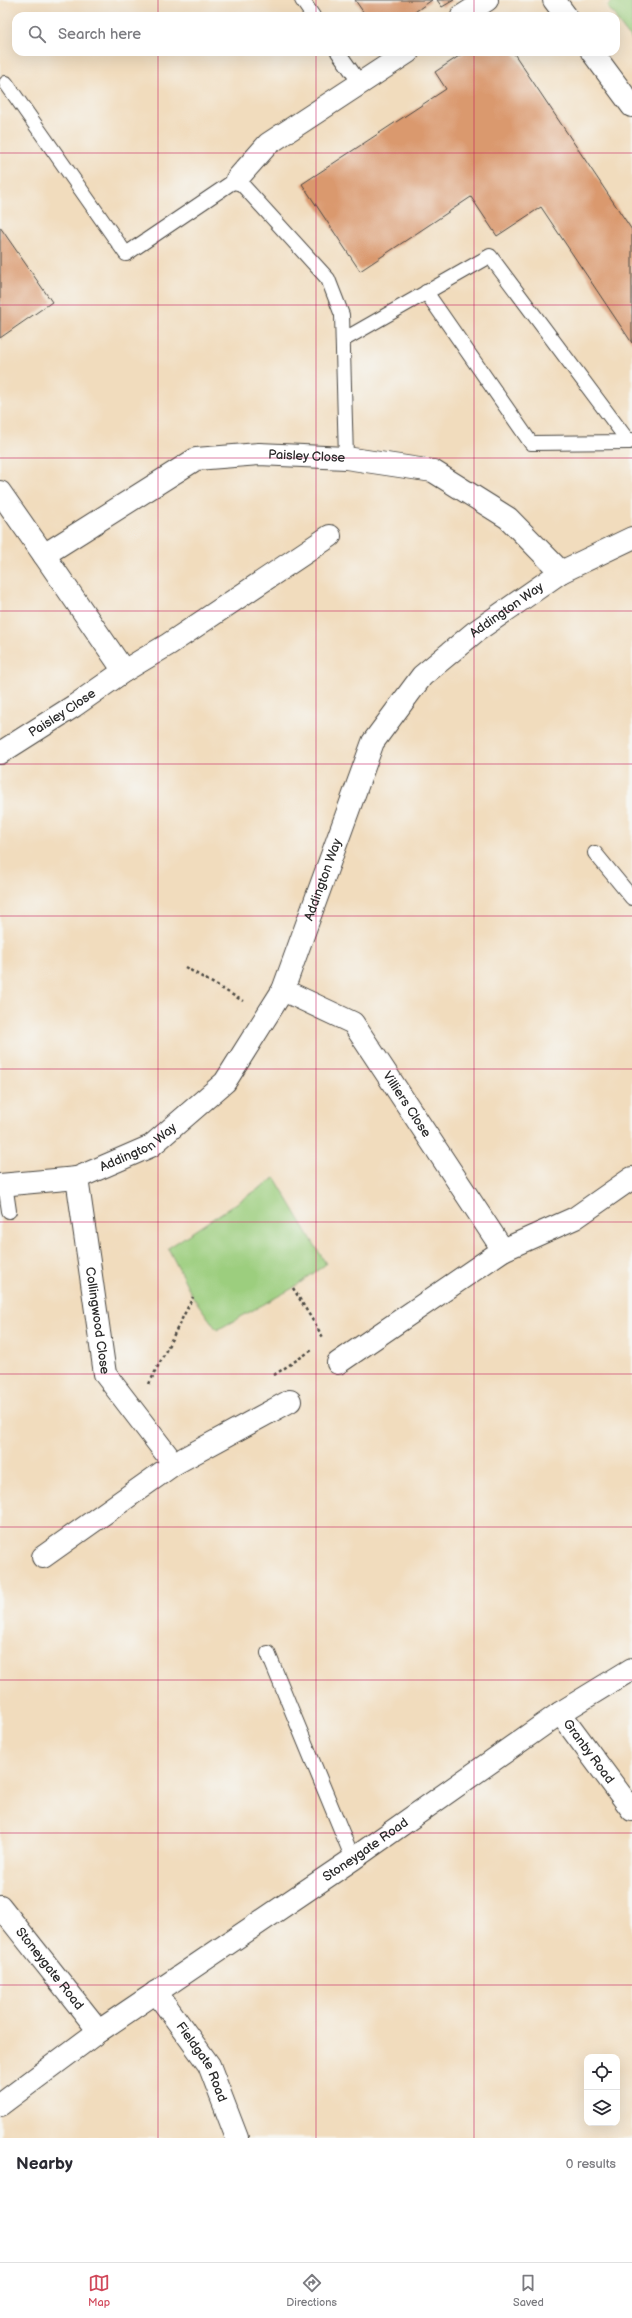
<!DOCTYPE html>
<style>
body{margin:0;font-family:"Balsamiq Sans",sans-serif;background:#f7f7f7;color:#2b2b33}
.controls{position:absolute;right:12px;bottom:12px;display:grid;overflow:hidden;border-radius:8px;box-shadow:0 4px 16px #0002}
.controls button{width:36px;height:36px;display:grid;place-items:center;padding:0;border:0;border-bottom:1px solid #e1e1e2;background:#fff;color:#2b2b33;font:20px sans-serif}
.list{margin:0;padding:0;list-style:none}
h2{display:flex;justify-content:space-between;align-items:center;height:52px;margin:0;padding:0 16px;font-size:17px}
h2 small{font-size:13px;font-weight:400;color:#7c7c81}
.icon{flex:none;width:22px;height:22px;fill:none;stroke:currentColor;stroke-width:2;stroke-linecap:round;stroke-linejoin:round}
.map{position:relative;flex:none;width:632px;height:2138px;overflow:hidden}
.search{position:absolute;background:#fff;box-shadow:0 4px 16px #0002;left:12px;right:12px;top:12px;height:44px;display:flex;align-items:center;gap:10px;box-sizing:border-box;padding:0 14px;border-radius:12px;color:#7c7c81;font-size:15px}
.sheet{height:124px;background:#fff}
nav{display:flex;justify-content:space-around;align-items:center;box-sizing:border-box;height:56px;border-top:1px solid #e1e1e2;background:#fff;font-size:11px;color:#7c7c81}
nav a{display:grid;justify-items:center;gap:2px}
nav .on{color:#d1495b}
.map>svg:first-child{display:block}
.green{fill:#9cce7e;stroke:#647c54}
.building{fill:#da996e}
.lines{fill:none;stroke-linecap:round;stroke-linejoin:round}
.lane-casing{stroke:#494641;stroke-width:16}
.street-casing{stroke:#494641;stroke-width:24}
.path{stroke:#494641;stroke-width:2.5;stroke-dasharray:3 3;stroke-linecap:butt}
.lane{stroke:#fff;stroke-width:14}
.street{stroke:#fff;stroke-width:22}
.grid{fill:none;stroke:#c2185b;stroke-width:1;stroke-opacity:0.55}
.labels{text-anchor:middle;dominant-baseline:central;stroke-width:3;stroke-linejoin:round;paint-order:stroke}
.street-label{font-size:13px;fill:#2b2b2b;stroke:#f6f6f2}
</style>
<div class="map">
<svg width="632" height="2138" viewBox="0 0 632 2138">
<rect width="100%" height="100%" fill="#f6f6f2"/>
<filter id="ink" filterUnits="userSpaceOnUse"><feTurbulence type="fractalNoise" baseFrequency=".025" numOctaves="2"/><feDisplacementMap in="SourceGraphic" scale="8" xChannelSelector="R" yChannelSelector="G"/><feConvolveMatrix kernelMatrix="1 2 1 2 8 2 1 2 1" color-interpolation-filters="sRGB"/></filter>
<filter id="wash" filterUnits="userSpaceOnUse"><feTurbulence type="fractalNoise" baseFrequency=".012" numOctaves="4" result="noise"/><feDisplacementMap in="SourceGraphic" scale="16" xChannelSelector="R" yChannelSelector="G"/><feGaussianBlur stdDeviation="0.9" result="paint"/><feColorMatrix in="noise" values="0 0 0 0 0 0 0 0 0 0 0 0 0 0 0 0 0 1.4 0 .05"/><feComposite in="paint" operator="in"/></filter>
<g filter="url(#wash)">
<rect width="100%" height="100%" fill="#f1dcbd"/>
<g class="green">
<path d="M613 0H632V40L616 19V16L607 7Z"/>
<path d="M275 1178 326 1264 293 1288 217 1330 193 1297 168 1248Z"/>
</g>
<g id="blocks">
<g class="building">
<path d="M355 0H432L409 16H366Z"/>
<path d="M437 0H454L442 7Z"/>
<path d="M465 52H513L632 230V343L541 207 497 236 471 197 360 271 302 184 446 89 435 72Z"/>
<path d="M0 227 52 302 0 338Z"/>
</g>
</g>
</g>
<g filter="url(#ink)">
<use href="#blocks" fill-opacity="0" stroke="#494641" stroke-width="1"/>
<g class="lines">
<g class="lane-casing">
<g id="lane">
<path d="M302 0 313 16"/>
<path d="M338 52 360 83"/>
<path d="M6 83 126 254 237 179 328 279 342 315 346 458"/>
<path d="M426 292 531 443 629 442 632 440"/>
<path d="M343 340 490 256 629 442"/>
<path d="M595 853 632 898"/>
<path d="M5 1184 9 1211"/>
<path d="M268 1653 353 1859"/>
</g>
</g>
<g class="street-casing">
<g id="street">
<path d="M554 0 566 16"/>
<path d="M462 16 487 0"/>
<path d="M592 52 632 106"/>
<path d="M237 179 268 144 408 52"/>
<path d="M0 492 44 555"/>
<path id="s1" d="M330 536 169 644 124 671 44 555 196 459 259 454 346 458 433 471 508 518 561 572"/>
<path id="s2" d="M0 753 74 706 124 671"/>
<path id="s3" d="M283 990 353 1023 503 1250 338 1363"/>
<path id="s4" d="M77 1178 105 1374 174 1464"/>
<path id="s5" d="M0 1185 77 1178 151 1146 225 1082 283 990 373 742 422 676 475 632 561 572 632 538"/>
<path d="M503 1250 575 1218 632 1178"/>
<path d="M43 1557 174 1464 290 1401"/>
<path id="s6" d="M560 1713 632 1810"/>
<path id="s7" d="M0 1906 99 2031"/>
<path id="s8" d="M156 1992 209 2065 237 2138"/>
<path id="s9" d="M0 2105 99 2031 353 1859 560 1713 632 1669"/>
</g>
</g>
<g class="path">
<path d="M185 967 243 1001"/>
<path d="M293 1288 324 1339"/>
<path d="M274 1375 312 1350"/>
<path d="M149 1384 193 1297"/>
</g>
<use href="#lane" class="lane"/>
<use href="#street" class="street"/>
</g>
</g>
<path class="grid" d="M158 0V16M316 0V16M474 0V16M158 52V2138M316 52V2138M474 52V2138M0 153H632M0 305H632M0 458H632M0 611H632M0 764H632M0 916H632M0 1069H632M0 1222H632M0 1374H632M0 1527H632M0 1680H632M0 1833H632M0 1985H632"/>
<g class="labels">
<g class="street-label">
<text stroke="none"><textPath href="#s1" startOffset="678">Paisley Close</textPath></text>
<text stroke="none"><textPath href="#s5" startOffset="818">Addington Way</textPath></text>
<text stroke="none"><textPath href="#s2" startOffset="74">Paisley Close</textPath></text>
<text stroke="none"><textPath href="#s5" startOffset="482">Addington Way</textPath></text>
<text stroke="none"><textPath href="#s3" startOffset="175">Villiers Close</textPath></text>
<text stroke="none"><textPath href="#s5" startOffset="146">Addington Way</textPath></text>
<text stroke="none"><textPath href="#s4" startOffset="144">Collingwood Close</textPath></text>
<text stroke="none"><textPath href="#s6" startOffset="48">Granby Road</textPath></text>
<text stroke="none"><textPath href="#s9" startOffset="446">Stoneygate Road</textPath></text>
<text stroke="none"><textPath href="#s7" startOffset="80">Stoneygate Road</textPath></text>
<text stroke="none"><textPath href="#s8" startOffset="84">Fieldgate Road</textPath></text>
</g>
</g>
</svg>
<div class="controls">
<button><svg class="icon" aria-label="locate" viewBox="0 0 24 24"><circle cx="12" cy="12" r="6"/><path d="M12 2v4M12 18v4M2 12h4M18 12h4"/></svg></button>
<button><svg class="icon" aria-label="layers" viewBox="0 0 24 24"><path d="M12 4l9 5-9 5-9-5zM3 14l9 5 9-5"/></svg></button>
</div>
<div class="search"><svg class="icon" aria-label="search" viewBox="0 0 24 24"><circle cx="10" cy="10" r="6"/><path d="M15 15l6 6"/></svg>Search here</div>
</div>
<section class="sheet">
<h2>Nearby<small>0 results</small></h2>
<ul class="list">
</ul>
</section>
<nav>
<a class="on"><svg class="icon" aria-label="map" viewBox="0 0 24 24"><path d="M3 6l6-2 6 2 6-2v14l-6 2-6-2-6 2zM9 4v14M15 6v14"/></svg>Map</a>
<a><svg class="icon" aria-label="directions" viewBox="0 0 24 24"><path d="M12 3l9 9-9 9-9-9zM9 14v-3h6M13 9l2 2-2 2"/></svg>Directions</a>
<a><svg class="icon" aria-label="saved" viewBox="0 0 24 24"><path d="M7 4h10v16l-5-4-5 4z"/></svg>Saved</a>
</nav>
